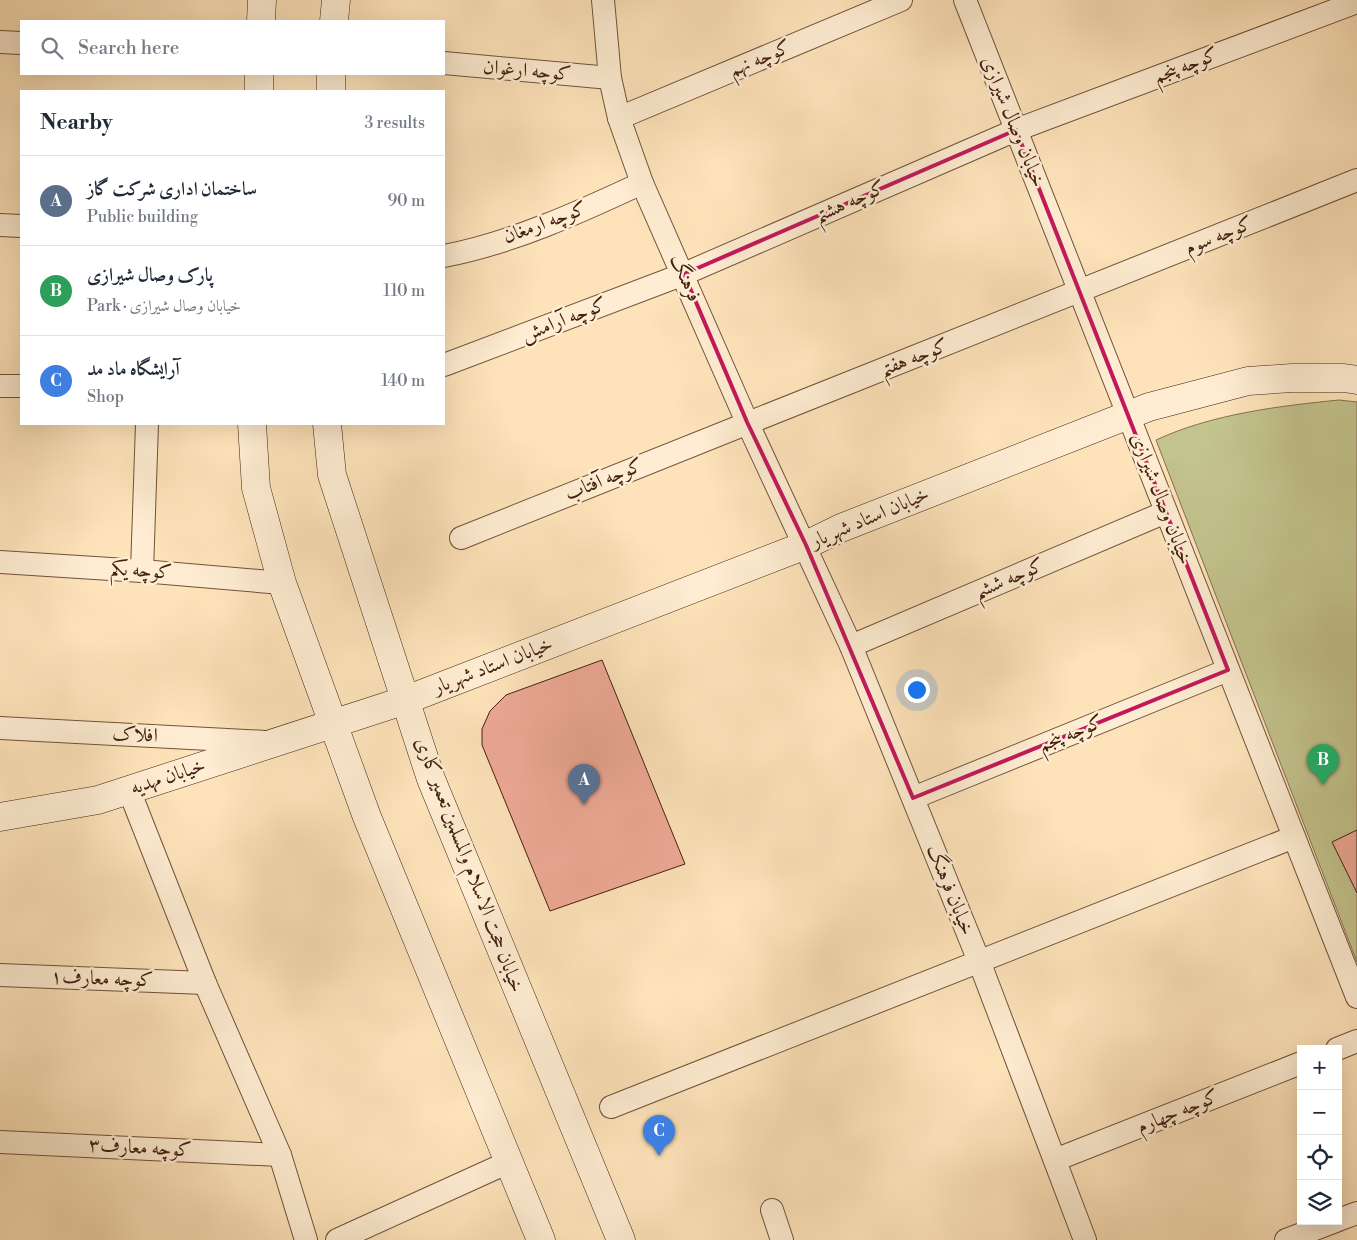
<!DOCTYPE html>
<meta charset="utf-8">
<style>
body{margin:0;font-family:"Libre Bodoni",Amiri,serif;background:#f6f6f7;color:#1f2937}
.controls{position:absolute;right:15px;bottom:15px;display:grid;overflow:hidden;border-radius:0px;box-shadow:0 5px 20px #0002}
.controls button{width:45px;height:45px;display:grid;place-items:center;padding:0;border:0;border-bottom:1px solid #e0e1e3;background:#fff;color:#1f2937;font:25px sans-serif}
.you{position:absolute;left:916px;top:689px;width:18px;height:18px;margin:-12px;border:4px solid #fff;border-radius:50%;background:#1a73e8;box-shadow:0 0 0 8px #1a73e833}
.badge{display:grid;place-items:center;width:32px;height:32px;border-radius:50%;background:#0f766e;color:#fff;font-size:16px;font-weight:700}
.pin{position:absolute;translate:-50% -41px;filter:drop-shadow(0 1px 2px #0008)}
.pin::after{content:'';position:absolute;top:26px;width:18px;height:15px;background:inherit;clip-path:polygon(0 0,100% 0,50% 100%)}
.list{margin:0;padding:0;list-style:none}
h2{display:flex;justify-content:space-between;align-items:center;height:65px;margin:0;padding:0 20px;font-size:21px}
h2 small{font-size:16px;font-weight:400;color:#747a83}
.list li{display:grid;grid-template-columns:32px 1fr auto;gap:15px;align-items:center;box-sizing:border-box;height:90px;padding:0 20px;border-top:1px solid #e0e1e3}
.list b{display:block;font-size:19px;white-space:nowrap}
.list p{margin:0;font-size:16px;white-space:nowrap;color:#747a83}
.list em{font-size:16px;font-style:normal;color:#747a83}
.icon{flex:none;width:28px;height:28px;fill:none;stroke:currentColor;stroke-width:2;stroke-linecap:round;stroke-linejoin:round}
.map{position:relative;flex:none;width:1357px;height:1240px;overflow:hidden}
.search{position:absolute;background:#fff;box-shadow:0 5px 20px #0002;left:20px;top:20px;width:425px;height:55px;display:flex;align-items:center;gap:12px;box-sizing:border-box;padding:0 18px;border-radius:0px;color:#747a83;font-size:19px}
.panel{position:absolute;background:#fff;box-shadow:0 5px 20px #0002;left:20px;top:90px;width:425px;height:335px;border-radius:0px}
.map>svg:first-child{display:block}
.green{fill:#c3c38d;stroke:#83724e}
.building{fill:#efa997;stroke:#432010}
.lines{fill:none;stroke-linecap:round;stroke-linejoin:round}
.street-casing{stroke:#72513a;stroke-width:24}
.secondary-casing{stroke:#432010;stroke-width:29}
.street{stroke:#feedd2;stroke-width:22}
.secondary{stroke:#feedd2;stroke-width:28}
.marked{fill:none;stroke:#c2185b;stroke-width:4;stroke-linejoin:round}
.labels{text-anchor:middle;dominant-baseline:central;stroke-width:5;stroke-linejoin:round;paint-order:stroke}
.street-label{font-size:20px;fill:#432010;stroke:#feedd2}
</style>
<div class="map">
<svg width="1357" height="1240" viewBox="0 0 1357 1240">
<rect width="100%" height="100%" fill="#fee3ba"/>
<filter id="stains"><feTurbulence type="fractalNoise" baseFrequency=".004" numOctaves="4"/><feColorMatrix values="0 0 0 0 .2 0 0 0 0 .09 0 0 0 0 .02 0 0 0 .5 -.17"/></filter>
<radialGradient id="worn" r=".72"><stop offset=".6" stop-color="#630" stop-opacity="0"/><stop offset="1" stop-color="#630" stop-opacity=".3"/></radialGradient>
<path class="green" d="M1339 400 1357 402V962L1156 440C1212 414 1279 406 1339 400Z"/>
<g class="building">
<path d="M602 660 685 864 550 911 482 745V729L490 711 506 695Z"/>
<path d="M1357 830V893L1332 842Z"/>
</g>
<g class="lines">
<g class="street-casing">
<g id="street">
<path d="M603 0 610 78 619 118 642 183 747 422 851 646 979 961 1085 1240"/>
<path d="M965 0 1357 997"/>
<path d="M0 42 21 43"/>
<path d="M444 63 610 78"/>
<path d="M619 118 901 0"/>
<path d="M0 225 21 226"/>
<path d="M444 256C512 243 580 212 642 183"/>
<path d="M444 365 684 274 1016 130 1357 2"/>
<path d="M0 386H21"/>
<path d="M461 538C759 417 1059 302 1357 180"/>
<path d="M0 562 142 571 282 583"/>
<path d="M142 571 147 424"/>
<path d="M851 646 1166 512"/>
<path d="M0 728 266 742"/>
<path d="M129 790 205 983 280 1155 306 1240"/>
<path d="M913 798 1228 670"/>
<path d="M0 975 205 983"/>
<path d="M1337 1049 1357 1041"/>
<path d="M611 1107 1294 837"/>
<path d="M0 1142 280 1155"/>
<path d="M1055 1160 1301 1063"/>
<path d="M772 1210 782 1240"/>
<path d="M1338 1220 1357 1213"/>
<path d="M337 1240 509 1162"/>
<path d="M1286 1240 1336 1221"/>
</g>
</g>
<g class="secondary-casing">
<g id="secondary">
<path d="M261 21 262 0"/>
<path d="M334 21 336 0"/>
<path d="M259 91V74"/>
<path d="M331 91V74"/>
<path d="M252 424 256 488 282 583 367 817 541 1240"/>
<path d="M327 424 332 475 431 779 621 1240"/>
<path d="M0 817 98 800 406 700 806 545 841 528 1149 407 1248 381 1292 378H1344L1357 380"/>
</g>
</g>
<use href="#street" class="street"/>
<use href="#secondary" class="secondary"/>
</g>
<path class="marked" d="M1016 130 1228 670 913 798 806 545 747 422 684 274Z"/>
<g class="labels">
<g class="street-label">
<text transform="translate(760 59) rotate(-23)">کوچه نهم</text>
<text transform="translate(1186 66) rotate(-21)">کوچه پنجم</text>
<text transform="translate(527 71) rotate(5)">کوچه ارغوان</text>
<text transform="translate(1013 122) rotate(68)">خیابان وصال شیرازی</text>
<text transform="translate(850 202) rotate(-24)">کوچه هشتم</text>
<text transform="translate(545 223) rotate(-20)">کوچه ارمغان</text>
<text transform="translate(1219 236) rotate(-22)">کوچه سوم</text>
<text transform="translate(685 278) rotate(66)">فرهنگ</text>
<text transform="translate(564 320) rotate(-21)">کوچه آرامش</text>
<text transform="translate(914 358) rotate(-21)">کوچه هفتم</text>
<text transform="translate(604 480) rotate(-22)">کوچه آفتاب</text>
<text transform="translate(1161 499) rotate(69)">خیابان وصال شیرازی</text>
<text transform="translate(870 518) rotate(-23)">خیابان استاد شهریار</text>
<text transform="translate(141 571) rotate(4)">کوچه یکم</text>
<text transform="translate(1009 579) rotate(-23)">کوچه ششم</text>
<text transform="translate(493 666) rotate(-21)">خیابان استاد شهریار</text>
<text transform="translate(1071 734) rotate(-22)">کوچه پنجم</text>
<text transform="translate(135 735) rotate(3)">افلاک</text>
<text transform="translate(168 777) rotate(-18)">خیابان مهدیه</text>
<text transform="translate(469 865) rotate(69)">خیابان حجت الاسلام والمسلمین تعمیر کاری</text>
<text transform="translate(950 890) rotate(68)">خیابان فرهنگ</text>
<text transform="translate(102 979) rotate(2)">کوچه معارف۱</text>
<text transform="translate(1178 1112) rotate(-22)">کوچه چهارم</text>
<text transform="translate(140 1148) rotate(3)">کوچه معارف۳</text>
</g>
</g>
<rect width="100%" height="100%" filter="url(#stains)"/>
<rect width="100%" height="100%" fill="url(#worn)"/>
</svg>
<div class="controls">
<button>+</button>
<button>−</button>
<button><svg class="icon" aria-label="locate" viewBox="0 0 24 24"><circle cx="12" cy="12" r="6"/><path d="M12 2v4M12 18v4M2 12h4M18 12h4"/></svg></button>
<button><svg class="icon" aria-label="layers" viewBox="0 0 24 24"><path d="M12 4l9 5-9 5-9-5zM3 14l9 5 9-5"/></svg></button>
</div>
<div class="you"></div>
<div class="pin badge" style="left:584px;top:805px;background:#5c6f8a">A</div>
<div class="pin badge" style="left:1323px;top:785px;background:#2e9e5b">B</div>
<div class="pin badge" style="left:659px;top:1156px;background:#3f7fe0">C</div>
<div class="search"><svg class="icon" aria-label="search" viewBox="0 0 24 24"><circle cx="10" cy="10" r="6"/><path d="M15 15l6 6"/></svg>Search here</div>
<section class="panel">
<h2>Nearby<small>3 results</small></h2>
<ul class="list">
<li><span class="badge" style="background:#5c6f8a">A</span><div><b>ساختمان اداری شرکت گاز</b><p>Public building</p></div><em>90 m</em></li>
<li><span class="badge" style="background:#2e9e5b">B</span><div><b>پارک وصال شیرازی</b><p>Park · خیابان وصال شیرازی</p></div><em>110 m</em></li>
<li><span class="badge" style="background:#3f7fe0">C</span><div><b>آرایشگاه ماد مد</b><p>Shop</p></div><em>140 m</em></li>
</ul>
</section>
</div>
